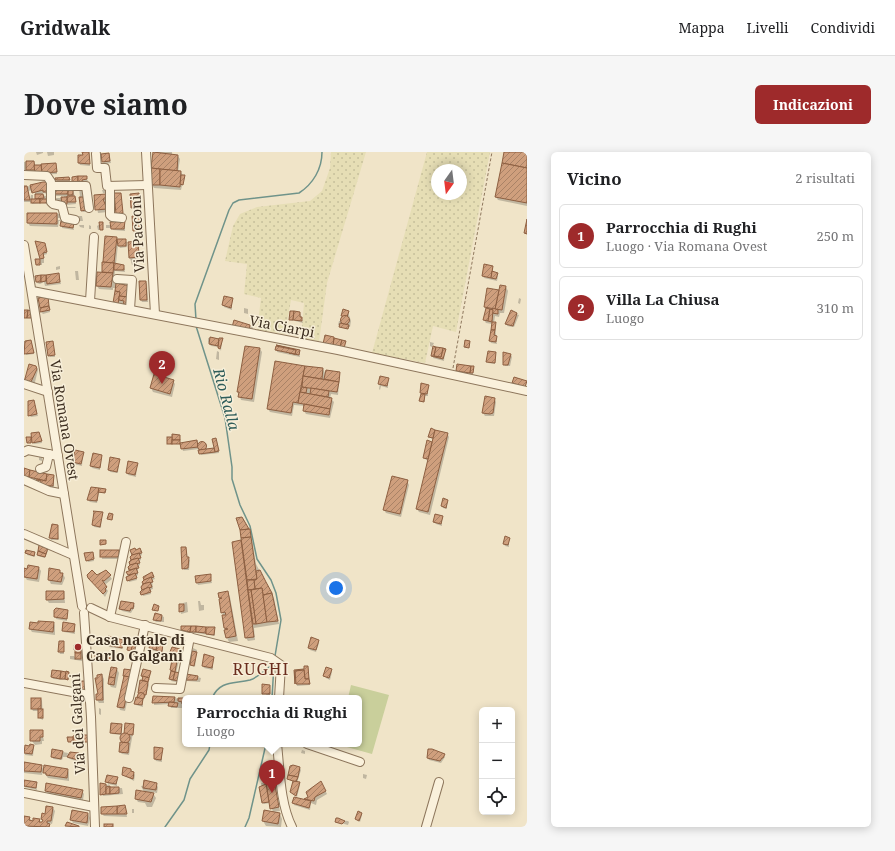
<!DOCTYPE html>
<html lang="it">
<meta charset="utf-8">
<style>
body{margin:0;font-family:"Noto Serif",serif;background:#f6f6f6;color:#202124}
.controls{position:absolute;right:12px;bottom:12px;display:grid;overflow:hidden;border-radius:6px;box-shadow:0 2px 10px #0003}
.controls button{width:36px;height:36px;display:grid;place-items:center;padding:0;border:0;border-bottom:1px solid #e0e0e0;background:#fff;color:#202124;font:20px sans-serif}
.compass{position:absolute;left:407px;top:12px;width:36px;height:36px;border-radius:50%;background:#fff;box-shadow:0 2px 10px #0003;rotate:194deg}
.you{position:absolute;left:312px;top:436px;width:14px;height:14px;margin:-10px;border:3px solid #fff;border-radius:50%;background:#1a73e8;box-shadow:0 0 0 6px #1a73e833}
.badge{display:grid;place-items:center;width:26px;height:26px;border-radius:50%;background:#9e2a2b;color:#fff;font-size:13px;font-weight:700}
.pin{position:absolute;translate:-50% -33px;filter:drop-shadow(0 1px 2px #0008)}
.pin::after{content:'';position:absolute;top:21px;width:14px;height:12px;background:inherit;clip-path:polygon(0 0,100% 0,50% 100%)}
.popup{position:absolute;left:158px;top:543px;width:180px;height:52px;box-sizing:border-box;display:grid;place-content:center;border-radius:6px;background:#fff;filter:drop-shadow(0 1px 3px #0005);font-size:13px;white-space:nowrap;color:#757577}
.popup b{font-size:15px;color:#202124}
.popup::after{content:'';position:absolute;left:50%;top:100%;margin-left:-8px;border:8px solid transparent;border-top-color:#fff}
.list{margin:0;padding:0;list-style:none}
h2{display:flex;justify-content:space-between;align-items:center;height:52px;margin:0;padding:0 16px;font-size:17px}
h2 small{font-size:13px;font-weight:400;color:#757577}
.list li{display:grid;grid-template-columns:26px 1fr auto;gap:12px;align-items:center;box-sizing:border-box;height:64px;margin:0 8px 8px;padding:0 8px;border:1px solid #e0e0e0;border-radius:6px}
.list b{display:block;font-size:15px;white-space:nowrap}
.list p{margin:0;font-size:13px;white-space:nowrap;color:#757577}
.list em{font-size:13px;font-style:normal;color:#757577}
.icon{flex:none;width:22px;height:22px;fill:none;stroke:currentColor;stroke-width:2;stroke-linecap:round;stroke-linejoin:round}
.map{position:relative;flex:none;width:503px;height:675px;overflow:hidden;border-radius:6px}
header{display:flex;align-items:center;gap:24px;box-sizing:border-box;height:56px;padding:0 20px;background:#fff;border-bottom:1px solid #e0e0e0}
header strong{font-size:19px}
nav{display:flex;gap:22px;margin-inline-start:auto;font-size:14px}
.intro{display:flex;align-items:center;justify-content:space-between;box-sizing:border-box;height:96px;padding:0 24px}
h1{margin:0;font-size:28px}
.button{padding:10px 18px;border-radius:6px;background:#9e2a2b;color:#fff;font-size:14px;font-weight:700}
main{display:flex;gap:24px;padding:0 24px}
aside{flex:1;background:#fff;border-radius:6px;box-shadow:0 2px 10px #0003}
.map>svg:first-child{display:block}
.farmland{fill:url(#farmland-dots);fill-rule:evenodd}
.grass{fill:#c9cf9b}
.shadow{fill:#0003;fill-rule:evenodd}
.lines{fill:none;stroke-linecap:round;stroke-linejoin:round}
.stream{stroke:#6f938a;stroke-width:1.5}
.building{fill:url(#building-hatch);stroke:#8d5f41}
.minor-casing{stroke:#8d765c;stroke-width:10}
.path{stroke:#8d765c;stroke-width:1;stroke-dasharray:3 2;stroke-linecap:butt}
.minor{stroke:#faf1dc;stroke-width:8}
.poi-dot{fill:#9e2a2b;stroke:#f7eed8;stroke-width:1.5}
.labels{text-anchor:middle;dominant-baseline:central;stroke-width:3;stroke-linejoin:round;paint-order:stroke}
.street-label{font-size:14px;fill:#3d2e20;stroke:#f7eed8}
.poi-label{font-size:14px;font-weight:bold;fill:#3d2e20;stroke:#f7eed8;text-anchor:start}
.water-label{font-size:15px;font-style:italic;fill:#2f5d5a;stroke:#f7eed8}
.quarter-label{font-size:16px;letter-spacing:1px;fill:#6b2e1e;stroke:#f7eed8}
</style>
<header>
<strong>Gridwalk</strong>
<nav><a>Mappa</a><a>Livelli</a><a>Condividi</a></nav>
</header>
<div class="intro"><h1>Dove siamo</h1><a class="button">Indicazioni</a></div>
<main>
<div class="map">
<svg width="503" height="675" viewBox="0 0 503 675">
<defs>
<pattern id="farmland-dots" width="8" height="8" patternUnits="userSpaceOnUse"><rect width="8" height="8" fill="#e6deb5"/><path d="M2 2h.1M6 6h.1" fill="none" stroke="#c6bf9b" stroke-width="1.8" stroke-linecap="round"/></pattern>
<pattern id="building-hatch" width="6" height="6" patternUnits="userSpaceOnUse"><rect width="6" height="6" fill="#cf9f7d"/><path d="M-1 1l2-2M0 6l6-6M5 7l2-2" fill="none" stroke="#a98266"/></pattern>
</defs>
<rect width="100%" height="100%" fill="#f0e4c8"/>
<g class="farmland">
<path d="M307 0H342L303 131 295 190 277 186 280 151 267 148 261 182 233 178 237 146 220 142 223 112 201 109 209 74 216 62 233 55 286 49 298 39 306 16Z"/>
<path d="M403 0H466L432 180 409 174 401 211 348 201ZM413 18H437V42H413Z"/>
</g>
<path class="grass" d="M327 533 365 543 348 602 312 592H335V546H324Z"/>
<g class="shadow">
<path d="M12 0H19V1L13 3Z"/>
<path d="M23 0H30V3L24 4Z"/>
<path d="M59 0H64L65 2 66 14 56 13 55 11 60 4Z"/>
<path d="M130 0H148V3L154 4 156 7 154 20H157L160 25 157 38 130 36 128 33Z"/>
<path d="M481 0H503V54L474 48 472 45Z"/>
<path d="M85 2 87 11 80 12 79 10Z"/>
<path d="M0 10H10L11 14 32 12 33 22 0 23Z"/>
<path d="M62 25 64 29 59 30V34L49 31Z"/>
<path d="M32 26H45L46 29 33 30Z"/>
<path d="M7 34H27L25 50 8 52V50H0V35ZM9 38 12 43V48H9V43H7L6 48 4 39ZM21 41 23 44 13 43Z"/>
<path d="M49 36 52 52 32 54 31 46H40V44H32L31 37Z"/>
<path d="M55 37H58L59 40 62 39 65 58 62 60H59L58 59Z"/>
<path d="M78 38H81L82 41H79Z"/>
<path d="M114 42 116 57H109L108 55Z"/>
<path d="M71 44 83 47 84 50 80 51 84 60 74 61Z"/>
<path d="M42 55H51L52 56H43Z"/>
<path d="M4 62H39L40 66H34V68H40L49 72 50 78 38 76V69H35L34 75 6 74 4 71Z"/>
<path d="M48 64H58L59 69H49Z"/>
<path d="M117 67 118 80H112L110 78Z"/>
<path d="M101 70V79L89 78 88 76H82V73H86L88 76Z"/>
<path d="M78 71 79 78H74L73 74Z"/>
<path d="M55 73H60V76L56 75Z"/>
<path d="M65 73 67 74V77H65Z"/>
<path d="M82 85 92 86 93 88H101L103 90V95L96 96 94 92 92 112 100 114 101 120 91 119 90 130H92L104 156 91 153 92 136H89V138L75 137 73 134 78 121Z"/>
<path d="M13 90 22 95 23 102 20 103V111H18V113H13L12 108H17Z"/>
<path d="M114 90 117 109H110L111 113H108L106 106Z"/>
<path d="M36 114V117L32 118V115Z"/>
<path d="M468 115 469 121 474 124 473 129 460 126 459 124Z"/>
<path d="M51 119H54L55 128H52Z"/>
<path d="M35 122 37 132 21 134 20 130 16 132 13 131 12 125Z"/>
<path d="M116 130H121L123 132 124 150H118L117 148Z"/>
<path d="M476 134 482 135 484 139 480 161H476L475 165 471 164 470 171 471 172 472 183H471L473 192 467 191 466 189 468 172 462 171 460 168 463 159 461 155 464 137 476 139Z"/>
<path d="M495 146 497 147 496 152 494 151Z"/>
<path d="M24 147 26 160 19 162 17 160Z"/>
<path d="M208 147V158L200 155 199 153Z"/>
<path d="M220 156 224 157V162L220 161Z"/>
<path d="M319 159 324 160 327 169 326 175H323L314 173 315 169H318Z"/>
<path d="M276 161 279 171 271 169 269 166V169L266 168Z"/>
<path d="M492 162 495 163 490 175 483 174 484 166H486Z"/>
<path d="M210 170 229 175V178L226 181Z"/>
<path d="M184 186 198 187 197 199 195 195 187 194 184 190Z"/>
<path d="M0 189H7L10 202 2 203Z"/>
<path d="M406 190 410 191 408 195 406 194Z"/>
<path d="M29 192 31 205H26L25 203Z"/>
<path d="M253 194 275 199 276 205 253 200Z"/>
<path d="M410 195 421 198 420 209 409 206Z"/>
<path d="M236 197 238 200 230 250 217 248 214 239Z"/>
<path d="M193 199 195 200V208L192 207Z"/>
<path d="M472 201 471 212 464 211 463 209Z"/>
<path d="M480 201 487 203 488 205 486 214H481L480 212Z"/>
<path d="M252 210 299 217 302 223 316 221 314 243 307 242 306 246 310 250 306 266 282 262 280 259 281 254 270 253 268 264 246 260 244 257Z"/>
<path d="M12 215 14 218 10 234 2 233Z"/>
<path d="M450 215 449 222H446L434 220 433 218Z"/>
<path d="M357 225 364 227V236L357 234 356 238 355 237Z"/>
<path d="M149 229 151 232 148 245 129 240 127 236Z"/>
<path d="M404 234V244H401L400 250H397V241Z"/>
<path d="M470 246 472 250 470 264H461L459 261Z"/>
<path d="M10 249 14 264 7 265 5 263Z"/>
<path d="M407 278 423 281 425 285 406 363 395 360 393 357 405 310 400 306 404 290 409 291 410 289 406 285Z"/>
<path d="M16 283 18 291 10 292 9 291Z"/>
<path d="M148 289H156V292L173 289 174 292 182 291 183 298 191 296 193 289 195 301 177 303 175 297 159 299 157 292H145Z"/>
<path d="M59 301 58 314 50 312 49 310Z"/>
<path d="M77 304 76 318 68 316 67 314Z"/>
<path d="M15 305 18 306V309L15 308Z"/>
<path d="M95 308 94 321 86 320 85 317Z"/>
<path d="M113 311 112 325 104 323 103 321Z"/>
<path d="M0 317 30 324V335L18 334 17 330 15 329 0 325Z"/>
<path d="M383 329 385 333 377 365 362 361 360 358Z"/>
<path d="M67 336 81 338V341H75L73 351 66 350 64 348Z"/>
<path d="M423 348V357L419 356 418 354Z"/>
<path d="M78 361 77 376 70 375 69 373Z"/>
<path d="M418 365V374L412 372 410 370Z"/>
<path d="M218 366 227 381 232 412 250 446 255 472 230 476 231 488 224 489 222 486 209 391 219 389 214 367Z"/>
<path d="M33 374 35 388H27L26 386Z"/>
<path d="M485 386V395L481 394 480 392Z"/>
<path d="M162 396 163 406 166 408 165 418H160Z"/>
<path d="M23 397 24 399 21 406 14 404Z"/>
<path d="M115 397 118 403 116 404 117 408 115 409 116 413 114 414V423L112 424 113 428 105 430 103 421 106 420 105 416 107 415V406L109 405 107 399Z"/>
<path d="M3 399 11 401V405L3 403Z"/>
<path d="M77 399H95L96 407H78Z"/>
<path d="M69 403 70 409 64 410 63 408Z"/>
<path d="M15 416 17 419 15 430 3 428 1 425 4 418Z"/>
<path d="M26 418 35 419 39 422 41 426 38 433 27 432 25 428Z"/>
<path d="M129 423 131 427 128 428 129 437 126 438 127 442 119 444 117 440 120 439 118 435Z"/>
<path d="M186 423 188 431 174 433 173 431Z"/>
<path d="M86 424 88 427 82 432 79 431 84 439 81 445 66 426Z"/>
<path d="M40 440 41 451H25L23 448Z"/>
<path d="M204 441 206 445 214 489 205 490 203 486 196 446Z"/>
<path d="M174 449H176L177 453H180V458L175 459Z"/>
<path d="M163 450 164 460 157 462 156 453H161L159 451Z"/>
<path d="M109 452 111 454 107 461 98 459 96 457Z"/>
<path d="M31 459H43V469L32 467Z"/>
<path d="M138 464 140 465V470H132L130 468Z"/>
<path d="M6 471H30L31 474V483L8 480 6 477Z"/>
<path d="M51 473V482L40 480 39 478Z"/>
<path d="M190 476 191 484 173 481H167L159 480 158 478Z"/>
<path d="M98 489 99 497 85 495 84 493Z"/>
<path d="M294 489 295 491 292 500 286 498 285 496Z"/>
<path d="M39 490 40 502H36L35 499Z"/>
<path d="M123 490 138 492V501L127 498V493Z"/>
<path d="M49 493 57 494 58 496V509L46 507V504H50L52 507V497L49 498Z"/>
<path d="M169 496 173 498 171 515 167 513Z"/>
<path d="M155 498 157 500 152 521 156 531 147 529 146 527 149 506Z"/>
<path d="M72 502H85L87 510 73 509Z"/>
<path d="M189 506V518L180 516 179 514Z"/>
<path d="M284 515 286 533 273 534 271 519 281 518Z"/>
<path d="M93 517 95 521 92 536 87 535 85 532Z"/>
<path d="M307 518 308 520 306 528 302 526 301 524Z"/>
<path d="M45 521 44 528 29 527 28 525Z"/>
<path d="M78 523 80 527V551H75L73 548Z"/>
<path d="M119 525 126 527 124 530 125 533 121 546 114 544 121 530Z"/>
<path d="M173 525 177 526 176 530 163 529 162 527Z"/>
<path d="M108 529 101 559 96 558 95 555Z"/>
<path d="M246 533V546H242L240 543H242Z"/>
<path d="M130 545 161 547V556H147L146 552 130 553Z"/>
<path d="M8 547H17L18 549 19 568 15 566V559H9L8 557Z"/>
<path d="M119 548V555L112 553 111 552Z"/>
<path d="M75 556 77 557V563L75 562Z"/>
<path d="M102 572 109 573 110 575 105 603 98 602 96 600 98 583 88 582 87 580 97 573 98 583H101Z"/>
<path d="M18 579 20 589H18V592L11 593 7 588Z"/>
<path d="M2 594H10L9 604 1 603Z"/>
<path d="M138 597V610L132 609 131 607Z"/>
<path d="M29 598 44 601 43 605H39L38 608 29 607Z"/>
<path d="M278 598 281 599V602L277 601Z"/>
<path d="M47 601 54 602V610L46 607 44 606Z"/>
<path d="M420 603 421 605 417 611 405 608 404 606Z"/>
<path d="M0 611 17 614 20 618H44L45 621V629L24 626 19 619 18 623 0 621Z"/>
<path d="M276 616 277 618 273 631 276 633 273 645 267 640 270 630 264 627Z"/>
<path d="M106 617 111 623 110 629 99 623Z"/>
<path d="M339 622 343 623 342 627 339 626Z"/>
<path d="M93 626V634L84 632 86 636H98L99 642 79 644 77 632 85 633 82 629Z"/>
<path d="M0 629 12 631 13 638 0 635Z"/>
<path d="M250 629 256 659 249 660 246 651 240 652 239 651 237 631Z"/>
<path d="M297 630 303 642 293 648 292 653 287 651 286 658 270 653 269 651 286 645Z"/>
<path d="M132 632 134 635 133 641 128 640 132 646 128 655H123L121 651 114 650 112 647 120 640 117 634Z"/>
<path d="M22 638 58 639 60 642 59 648 24 642Z"/>
<path d="M101 654 103 665 80 664 78 662V656Z"/>
<path d="M29 656 31 659 28 672 24 671 26 675H0V665L5 666 9 670 15 668 17 671 19 670 18 667Z"/>
<rect x="108" y="657" width="2" height="4"/>
<path d="M337 661 338 663 336 670 332 667Z"/>
<path d="M64 662 66 666 64 674 49 671 47 667Z"/>
<path d="M256 662 258 667 257 675 242 674 239 669Z"/>
<path d="M313 668 324 669 325 670 324 673 313 670Z"/>
</g>
<g class="lines">
<g class="stream">
<path d="M172 168 171 152 205 58 209 51 215 48 275 41C289 32 298 17 298 0"/>
<path d="M172 174 201 266 208 315V327L216 353 226 374 233 407 247 428 252 441 257 468 251 504"/>
<path d="M188 546C196 528 210 532 226 528 235 525 242 517 249 512"/>
<path d="M248 546 250 512"/>
<path d="M141 675 160 648 166 627 185 598 186 592"/>
<path d="M221 675 225 666 242 592"/>
</g>
</g>
<g class="building">
<path d="M58 0H65L66 12 54 11V3H59Z"/>
<path d="M129 0 154 3 153 19 127 16Z"/>
<path d="M480 0H503V16L478 11Z"/>
<path d="M85 1 86 9 78 10 77 2Z"/>
<path d="M2 9H10L11 18H2Z"/>
<path d="M32 11 33 20 18 21 17 12Z"/>
<path d="M478 11 503 16V51L471 45Z"/>
<path d="M10 13H17L18 21 11 22Z"/>
<path d="M127 16 136 17V33H127Z"/>
<path d="M136 17 157 19 156 35 136 33Z"/>
<path d="M157 23H161L159 33 156 32Z"/>
<path d="M54 24V30L48 31V25Z"/>
<path d="M54 24H63V27L58 28 59 32H54Z"/>
<path d="M45 25 46 28H31V26Z"/>
<path d="M19 30H26V40H19V38L8 41 6 33Z"/>
<path d="M0 34H3L6 48H0Z"/>
<path d="M44 35V42H30V36Z"/>
<rect x="44" y="35" width="5" height="8"/>
<path d="M90 41H97L99 61 92 62Z"/>
<path d="M115 41 116 55 107 56 106 42Z"/>
<path d="M11 42H19L20 46 11 47Z"/>
<path d="M82 42V47H79L83 57 71 58 70 43Z"/>
<path d="M43 44H51L52 50H43Z"/>
<path d="M37 45H43V52H38Z"/>
<path d="M55 45H59L62 58 57 59Z"/>
<rect x="7" y="47" width="9" height="4"/>
<rect x="16" y="47" width="9" height="4"/>
<path d="M3 61H33V72L3 71Z"/>
<path d="M108 64H117L118 78 109 79Z"/>
<path d="M503 67V82L500 81Z"/>
<path d="M37 69 50 71 49 76 36 74Z"/>
<path d="M101 69 100 77H87L86 70Z"/>
<path d="M75 70H79V78H76Z"/>
<path d="M81 84 93 85 90 111 79 110Z"/>
<path d="M93 87H102V94H94Z"/>
<path d="M11 89 21 91 23 100 19 101 20 106 16 107Z"/>
<path d="M114 89 115 105 105 106 104 90Z"/>
<path d="M11 107H16V113H12Z"/>
<path d="M78 110 90 111 89 121 78 120Z"/>
<path d="M90 111 100 113V118H90Z"/>
<path d="M460 112 469 114 467 126 458 124Z"/>
<path d="M468 119 474 121 472 127 467 126Z"/>
<path d="M73 120 89 121 87 135 72 134Z"/>
<path d="M35 121 36 130 23 132 22 123Z"/>
<path d="M17 123V130H12L11 124Z"/>
<path d="M17 123H22V129L17 130Z"/>
<path d="M115 129H122L123 148H116Z"/>
<path d="M92 131 106 134 104 145 95 144 96 140 91 139Z"/>
<path d="M476 133 482 134 478 158 471 157Z"/>
<path d="M463 136 475 138 471 157 460 155Z"/>
<path d="M91 139 96 140 94 152 89 151Z"/>
<path d="M24 144 25 154 16 156 14 146Z"/>
<path d="M95 144 105 145 104 154 99 153 100 149 95 148Z"/>
<path d="M200 144 209 146 207 156 198 153Z"/>
<path d="M25 154 26 158 16 160V156Z"/>
<path d="M462 156 466 157 464 169 459 168Z"/>
<path d="M469 156 474 158V162L468 161Z"/>
<path d="M319 157 325 159 323 165 317 164Z"/>
<path d="M466 157 469 158 468 170 464 169Z"/>
<path d="M0 158H4L3 166H0Z"/>
<path d="M4 158 7 159V166H3Z"/>
<path d="M487 158 493 161 489 174 481 172Z"/>
<path d="M266 159H270L269 168H265Z"/>
<path d="M270 159 276 160V165H278V169L269 168Z"/>
<circle cx="321" cy="168" r="4.5"/>
<path d="M210 168 226 173 225 179 208 175Z"/>
<path d="M468 170H472L471 178H467Z"/>
<path d="M316 171 325 173 324 177 315 175Z"/>
<path d="M467 178H471L470 183 473 184 472 190 465 189Z"/>
<path d="M301 183 310 185 309 194 299 192Z"/>
<path d="M186 185 195 187 194 194 185 192Z"/>
<path d="M195 186H199L196 197 194 196Z"/>
<path d="M310 186 318 188 316 195 309 194Z"/>
<path d="M7 188 10 201 0 202 1 189Z"/>
<path d="M318 188 322 189 320 196 316 195Z"/>
<path d="M441 188 446 189 445 196 440 195Z"/>
<path d="M29 189 31 203 24 204 22 190Z"/>
<path d="M252 193 276 198 275 203 265 201 271 202 272 198Z"/>
<path d="M221 194 236 196 228 247 214 245 215 240H213Z"/>
<path d="M252 194 272 198 271 202 251 198Z"/>
<path d="M409 194 412 195 410 204 417 205 419 196 422 197 419 207 407 204Z"/>
<path d="M412 195 419 196 417 205 410 204Z"/>
<path d="M464 199 472 200 471 211 462 210Z"/>
<path d="M479 200 487 202 484 213H479Z"/>
<path d="M251 209 281 214 274 251 269 250 267 261 243 257Z"/>
<path d="M5 212 12 214 13 217 6 232 0 230Z"/>
<path d="M433 212 447 214 446 221 432 219Z"/>
<path d="M281 214 299 216 298 227 279 224Z"/>
<path d="M447 214H450L449 221H446Z"/>
<path d="M302 218 316 220 315 230 300 227Z"/>
<path d="M130 222 150 228 146 242 126 236Z"/>
<path d="M279 224 315 230 313 240 278 235Z"/>
<path d="M356 224 365 226 363 234 354 232Z"/>
<path d="M490 225 503 229 501 235 488 231Z"/>
<path d="M397 231 405 233 403 242 396 241Z"/>
<path d="M278 235 283 236 282 241 276 240Z"/>
<path d="M287 236 305 239 304 245 286 242Z"/>
<path d="M276 240 308 246 306 257 274 251Z"/>
<path d="M397 242H401L400 250 395 249Z"/>
<path d="M461 244 471 246 469 261 466 262 458 261Z"/>
<path d="M10 248 13 262 4 264V249Z"/>
<path d="M280 252 306 257 305 263 279 259Z"/>
<path d="M407 276 411 278 409 286 404 285Z"/>
<path d="M411 278 424 281 404 360 392 357Z"/>
<path d="M15 280 18 289 8 291 7 281Z"/>
<path d="M148 282 156 283V288H148Z"/>
<path d="M2 285H7V291H3Z"/>
<rect x="143" y="285" width="5" height="7"/>
<path d="M192 286 195 299 191 300 188 287Z"/>
<rect x="148" y="288" width="8" height="4"/>
<path d="M173 288 174 295 157 297 156 291Z"/>
<path d="M403 288 408 290 404 307 399 306Z"/>
<circle cx="178" cy="294" r="4.5"/>
<path d="M190 296 191 300 175 302 174 298Z"/>
<path d="M51 298 60 300 57 312 48 310Z"/>
<path d="M69 301 78 303 76 316 66 314Z"/>
<path d="M86 305 96 307 93 320 84 318Z"/>
<path d="M104 309 114 311 111 323 102 321Z"/>
<path d="M0 316 6 318 5 325 0 324Z"/>
<path d="M6 318 23 322 22 329 5 325Z"/>
<path d="M23 322 30 323 29 334 16 333 17 329 15 328 12 330 13 327 22 329Z"/>
<path d="M368 324 384 328 376 362 359 358Z"/>
<path d="M67 335 75 336 73 349 63 348Z"/>
<path d="M75 336 82 337 81 341 74 340Z"/>
<path d="M419 346 424 348 422 356 417 354Z"/>
<path d="M69 359 79 360 76 375 68 373 70 360Z"/>
<path d="M85 361 89 362 88 368 83 367Z"/>
<path d="M411 362 419 364 417 372 409 370Z"/>
<path d="M218 365 225 377 216 378 212 366Z"/>
<path d="M28 372 34 373V387L25 386Z"/>
<path d="M226 377 227 385 217 386 216 378Z"/>
<path d="M481 384 486 386 484 393 479 392Z"/>
<path d="M227 385 233 427 223 428 217 386Z"/>
<path d="M76 388H82V392L76 393Z"/>
<path d="M217 388 230 485 221 486 208 390Z"/>
<path d="M15 393 24 396 22 402 14 399Z"/>
<path d="M157 395H162L163 405H165L164 416 158 417Z"/>
<path d="M111 396 112 398 116 396 118 401 108 403 106 398Z"/>
<path d="M2 398 11 400 10 404 1 401Z"/>
<rect x="76" y="398" width="19" height="7"/>
<path d="M14 399 22 402 21 405 13 403Z"/>
<path d="M69 400 70 407 62 409 60 401Z"/>
<path d="M115 401 117 406 107 408 106 405 108 403Z"/>
<path d="M114 406 116 411 106 413 105 410 107 408Z"/>
<path d="M113 411 115 416 105 418 104 415 106 413Z"/>
<path d="M4 413 15 415 13 427 0 425V416L3 417Z"/>
<path d="M25 416 36 418V421H39L37 430 24 428Z"/>
<path d="M112 416 114 421 104 423 102 420Z"/>
<path d="M68 418 73 423 82 418 87 423 80 429 78 428 83 435 81 437 82 439 79 442 64 426 63 423Z"/>
<path d="M236 418 242 430 248 441 239 443 238 436 231 437 230 428 233 427 232 419Z"/>
<path d="M128 420 130 425 120 428 119 425Z"/>
<path d="M111 421 113 426 103 429 102 425Z"/>
<path d="M187 422V429L172 431 171 424Z"/>
<path d="M127 425 129 430 119 432 118 430 120 428Z"/>
<path d="M223 428H230L231 437 224 438Z"/>
<path d="M126 430 128 435 118 438 117 435 119 432Z"/>
<path d="M125 435 127 440 117 443 116 440 118 438Z"/>
<path d="M238 436 243 470 232 472 227 438Z"/>
<path d="M224 438H227L232 472H229Z"/>
<path d="M22 439H40V447L22 448Z"/>
<path d="M204 439 212 484 202 486 200 478 204 477 200 476 198 463H202L201 460 197 461 195 447 198 446H195L194 441Z"/>
<path d="M248 441 254 469 243 470 239 443Z"/>
<path d="M97 449 110 451 109 457 107 456 106 459 95 457Z"/>
<path d="M130 452 135 454 134 459 128 458Z"/>
<path d="M155 452H160V459L155 460Z"/>
<path d="M32 456 44 458 43 467 30 465V458Z"/>
<path d="M131 461 138 463 137 469 129 468Z"/>
<path d="M14 469 30 470 29 480 5 477 6 470 14 471Z"/>
<path d="M39 470 51 472 50 480 38 479Z"/>
<path d="M157 474H167L166 480 157 478Z"/>
<path d="M167 474H172V480H166Z"/>
<path d="M172 474 182 475V481L172 480Z"/>
<path d="M182 475H191L190 483 182 482Z"/>
<path d="M84 484 99 488 98 496 83 493Z"/>
<path d="M287 485 295 488 292 498 284 496Z"/>
<path d="M123 487 134 490 132 498 125 496 126 492 122 491Z"/>
<path d="M35 489H40V500H34Z"/>
<path d="M105 489 109 490 107 499 103 498Z"/>
<path d="M134 490 139 491 138 500 132 498Z"/>
<path d="M109 491 114 492 111 500 107 499Z"/>
<path d="M51 492 57 493V501H51Z"/>
<path d="M148 495 156 497 155 510 147 508 148 506 145 502Z"/>
<path d="M168 499 173 500 170 514 166 513Z"/>
<rect x="51" y="501" width="6" height="6"/>
<rect x="71" y="501" width="15" height="6"/>
<path d="M180 502 190 505 188 516 178 514Z"/>
<path d="M148 508 153 509 151 520 146 518Z"/>
<path d="M280 514H284L285 527H281L280 518 271 519V532L270 518 280 517Z"/>
<path d="M87 515 93 516 91 526 85 525Z"/>
<path d="M302 515 308 517 305 526 299 524Z"/>
<path d="M100 517 108 518 106 525 99 524Z"/>
<path d="M119 517 127 519 125 526 117 524Z"/>
<path d="M28 518 37 519 36 527 27 525Z"/>
<path d="M280 518 281 527H285L286 532H272L271 519Z"/>
<path d="M37 519 42 520 41 527H36Z"/>
<path d="M42 519 45 520 44 528 41 527Z"/>
<path d="M147 519 151 520 149 528 145 527Z"/>
<path d="M151 520 157 521 156 529 149 528Z"/>
<path d="M78 522 79 548H72V542H74L71 526H73V523Z"/>
<path d="M162 522 174 524 173 528H161Z"/>
<path d="M100 524 106 525 100 556 93 555Z"/>
<path d="M119 524 125 526 124 530 118 528Z"/>
<path d="M85 525 91 526 90 533 84 532Z"/>
<path d="M116 528 124 530 122 543 114 541Z"/>
<rect x="57" y="529" width="4" height="9"/>
<path d="M57 529V538H53V532Z"/>
<path d="M238 532 246 533V542H238Z"/>
<circle cx="117" cy="544" r="3.5"/>
<path d="M129 544 151 545 150 550 128 551Z"/>
<path d="M112 545 119 547 118 553 110 552Z"/>
<rect x="7" y="546" width="10" height="11"/>
<path d="M154 546H161L160 553 158 552V550L154 549Z"/>
<path d="M145 550 154 551 153 555 144 554Z"/>
<rect x="14" y="557" width="5" height="9"/>
<path d="M87 571 98 572 97 582 86 581Z"/>
<path d="M101 571 110 572 109 583 100 582Z"/>
<path d="M6 578H19V585H16V589H6Z"/>
<circle cx="101" cy="586" r="5"/>
<rect x="54" y="583" width="10" height="7"/>
<path d="M54 583V590H49V584Z"/>
<path d="M43 585H49V590H44Z"/>
<path d="M96 590 105 591 104 601 95 600Z"/>
<path d="M6 592 10 593 8 602 0 601 1 593 5 594Z"/>
<path d="M130 595 139 596 137 608 130 607Z"/>
<path d="M28 597 39 599 37 607 27 605Z"/>
<path d="M404 597H408L421 602 419 606H418L416 609 403 606Z"/>
<path d="M46 600 55 601 54 608 43 605Z"/>
<path d="M0 610 18 613 17 620 0 619Z"/>
<path d="M20 613 44 617 43 626 22 623V621H19Z"/>
<path d="M269 613 276 615 274 625 264 623 266 614Z"/>
<path d="M99 615 107 617V619L110 620 109 627 98 623Z"/>
<path d="M83 623 94 625 92 632 81 630Z"/>
<path d="M264 623 274 625 272 630 263 627Z"/>
<path d="M0 628 13 630 12 636 0 634Z"/>
<path d="M120 628 133 631 132 638 119 636Z"/>
<path d="M250 628 255 655 246 657 242 630Z"/>
<path d="M269 629 276 630 272 644 266 640Z"/>
<path d="M297 629 302 639 291 645 290 649 280 647 284 645 282 640Z"/>
<path d="M22 631 59 638 57 646 21 639Z"/>
<path d="M76 631 82 632V642L76 643Z"/>
<path d="M242 632 245 650 238 651 235 635Z"/>
<path d="M86 634V642H82V635Z"/>
<path d="M86 635H95V641L86 642Z"/>
<path d="M112 638 130 641 127 650 111 647Z"/>
<path d="M270 645 287 649 285 656 268 651Z"/>
<path d="M101 653 103 662H93V654Z"/>
<path d="M22 654 29 655 27 669H23V671L26 672 25 675 0 674V664L6 665 5 668 9 669V666L16 667 15 670H18L19 668 17 667 18 661 21 662Z"/>
<path d="M93 654V662H77V655Z"/>
<path d="M48 658 64 661 63 671 46 668Z"/>
<path d="M240 658 256 661 254 672 238 669Z"/>
<path d="M334 659 338 661 335 669 331 667Z"/>
<path d="M312 666H314L321 669 318 672 311 670Z"/>
<path d="M43 670 55 674V675L41 674Z"/>
<rect x="80" y="672" width="9" height="3"/>
</g>
<g class="lines">
<g class="minor-casing">
<g id="minor">
<path d="M122 0 131 162"/>
<path d="M72 2 73 16H81L83 34 123 33"/>
<path d="M0 23 23 24 27 30V50L29 52 38 54 41 66 51 68"/>
<path d="M27 34H62L65 56"/>
<path d="M86 35V63L88 65 98 66"/>
<path d="M0 93 58 454"/>
<path d="M93 127 108 128 106 157"/>
<path d="M8 139 314 198 503 239"/>
<path d="M66 149 70 85"/>
<path d="M0 232 24 240"/>
<path d="M0 300 4 298 34 304"/>
<path d="M16 317 22 315 25 302"/>
<path d="M0 328 25 339 40 342"/>
<path d="M0 382 49 403"/>
<path d="M67 456 86 465 247 506 257 513 255 546"/>
<path d="M60 461 67 565 71 675"/>
<path d="M86 465 102 390"/>
<path d="M0 531 65 543"/>
<path d="M132 536 156 537 166 485"/>
<path d="M105 546 121 473"/>
<path d="M253 592C256 619 256 651 268 675"/>
<path d="M283 592 336 610"/>
<path d="M0 641 70 655"/>
<path d="M402 675 415 630"/>
</g>
</g>
<path class="path" d="M429 216 468 0"/>
<use href="#minor" class="minor"/>
</g>
<circle class="poi-dot" cx="54" cy="495" r="4"/>
<g class="labels">
<g class="street-label">
<text transform="translate(113 82) rotate(-93)">Via Pacconi</text>
<text transform="translate(258 174) rotate(11)">Via Ciarpi</text>
<text transform="translate(41 268) rotate(81)">Via Romana Ovest</text>
<text transform="translate(53 572) rotate(-93)">Via dei Galgani</text>
</g>
<g class="poi-label">
<text x="62" y="487">Casa natale di<tspan x="62" dy="16">Carlo Galgani</tspan></text>
</g>
<g class="water-label">
<text transform="translate(203 247) rotate(75)">Rio Ralla</text>
</g>
<g class="quarter-label">
<text x="237" y="517">RUGHI</text>
</g>
</g>
</svg>
<div class="controls">
<button>+</button>
<button>−</button>
<button><svg class="icon" aria-label="locate" viewBox="0 0 24 24"><circle cx="12" cy="12" r="6"/><path d="M12 2v4M12 18v4M2 12h4M18 12h4"/></svg></button>
</div>
<svg class="compass" viewBox="-18 -18 36 36"><path d="M0-13l5 13h-10z" fill="#e53935"/><path d="M0 13l5-13h-10z" fill="#757577"/></svg>
<div class="you"></div>
<div class="pin badge" style="left:248px;top:641px">1</div>
<div class="popup"><b>Parrocchia di Rughi</b>Luogo</div>
<div class="pin badge" style="left:138px;top:232px">2</div>
</div>
<aside>
<h2>Vicino<small>2 risultati</small></h2>
<ul class="list">
<li><span class="badge">1</span><div><b>Parrocchia di Rughi</b><p>Luogo · Via Romana Ovest</p></div><em>250 m</em></li>
<li><span class="badge">2</span><div><b>Villa La Chiusa</b><p>Luogo</p></div><em>310 m</em></li>
</ul>
</aside>
</main>
